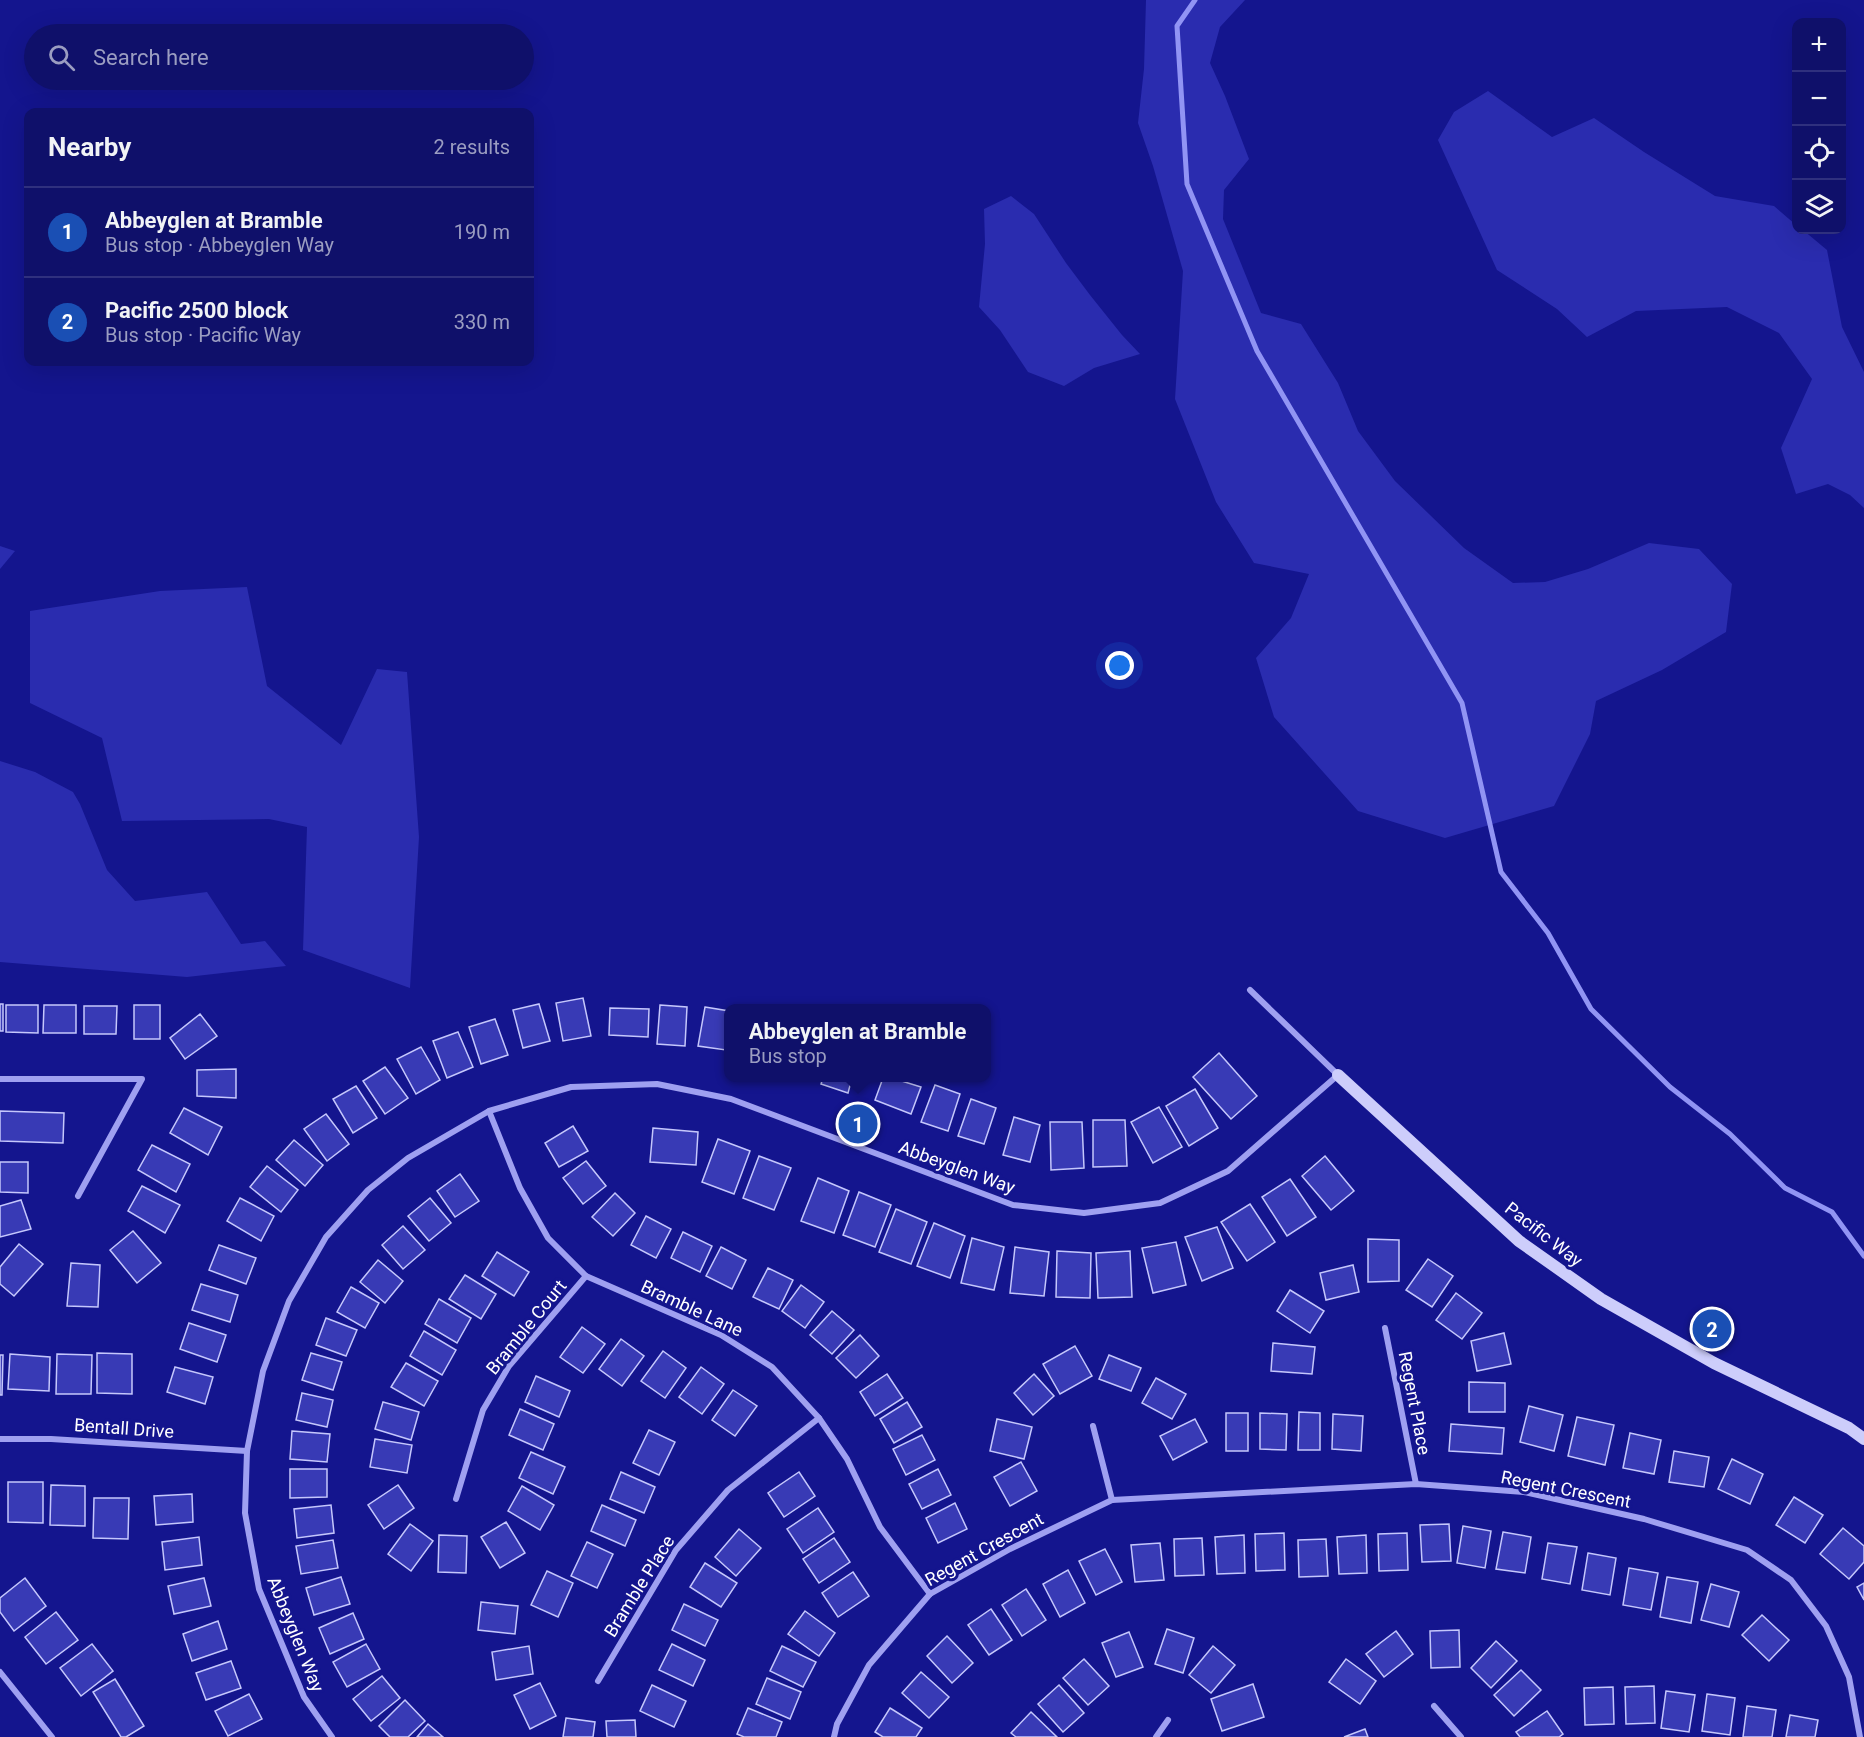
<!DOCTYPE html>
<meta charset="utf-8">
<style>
body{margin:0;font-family:Roboto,sans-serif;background:#181970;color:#f1f3f6}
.controls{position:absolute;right:18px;top:18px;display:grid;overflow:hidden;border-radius:12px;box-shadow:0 6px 24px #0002}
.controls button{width:54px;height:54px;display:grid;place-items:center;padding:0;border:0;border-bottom:2px solid #2f307e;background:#0f106a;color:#f1f3f6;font:30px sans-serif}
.you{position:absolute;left:1120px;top:666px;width:21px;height:21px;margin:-15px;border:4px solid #fff;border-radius:50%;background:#1a73e8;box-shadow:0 0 0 9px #1a73e833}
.badge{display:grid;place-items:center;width:39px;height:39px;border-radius:50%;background:#d93025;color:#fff;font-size:20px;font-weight:700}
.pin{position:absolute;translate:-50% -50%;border:3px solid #fff;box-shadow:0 2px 6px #0006}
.popup{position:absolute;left:724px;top:1004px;width:267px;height:78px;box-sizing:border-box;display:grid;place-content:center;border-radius:12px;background:#0f106a;filter:drop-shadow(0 2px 4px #0005);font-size:20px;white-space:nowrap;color:#9b9dc1}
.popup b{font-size:22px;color:#f1f3f6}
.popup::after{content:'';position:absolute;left:50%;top:100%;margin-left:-12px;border:12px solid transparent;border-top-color:#0f106a}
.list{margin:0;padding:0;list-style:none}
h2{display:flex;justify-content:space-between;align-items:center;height:78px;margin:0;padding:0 24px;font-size:26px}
h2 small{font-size:20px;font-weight:400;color:#9b9dc1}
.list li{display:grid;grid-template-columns:39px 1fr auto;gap:18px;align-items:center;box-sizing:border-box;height:90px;padding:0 24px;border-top:2px solid #2f307e}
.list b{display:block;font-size:22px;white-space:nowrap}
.list p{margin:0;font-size:20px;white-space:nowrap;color:#9b9dc1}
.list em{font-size:20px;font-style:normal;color:#9b9dc1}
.icon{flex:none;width:33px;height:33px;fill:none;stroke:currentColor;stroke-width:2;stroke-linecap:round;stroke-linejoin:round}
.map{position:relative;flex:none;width:1864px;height:1737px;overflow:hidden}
.search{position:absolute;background:#0f106a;box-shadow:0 6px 24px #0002;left:24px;top:24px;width:510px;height:66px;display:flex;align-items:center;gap:15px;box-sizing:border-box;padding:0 21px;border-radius:33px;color:#9b9dc1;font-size:22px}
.panel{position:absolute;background:#0f106a;box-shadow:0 6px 24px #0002;left:24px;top:108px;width:510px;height:258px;border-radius:12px}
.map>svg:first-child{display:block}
.green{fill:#2a2caf}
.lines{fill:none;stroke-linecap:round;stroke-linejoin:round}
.stream{stroke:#9194f4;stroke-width:5}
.building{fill:#383ab5;stroke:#c5c7fc;stroke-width:1.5}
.street{stroke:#9fa0f1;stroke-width:6}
.secondary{stroke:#cdcdfb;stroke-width:12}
.labels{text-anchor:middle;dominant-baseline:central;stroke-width:6;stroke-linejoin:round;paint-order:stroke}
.street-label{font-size:18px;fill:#fff;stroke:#14158e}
</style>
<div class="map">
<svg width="1864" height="1737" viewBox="0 0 1864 1737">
<rect width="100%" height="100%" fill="#14158e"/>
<g class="green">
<path d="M1146 0H1245L1220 27 1210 63 1225 96 1249 159 1224 190 1223 219 1261 313 1301 324 1338 383 1358 431 1395 481 1464 548 1513 583 1545 582 1588 569 1649 543 1699 549 1732 584 1726 632 1662 670 1596 701 1590 734 1554 806 1445 838 1358 811 1274 717 1256 658 1291 618 1309 574 1254 563 1216 502 1175 399 1183 271 1153 166 1138 123 1144 69Z"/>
<path d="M1488 91 1552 137 1594 118 1644 152 1715 196 1774 206 1796 225V230H1803L1827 250 1842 327 1864 372V508L1850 495 1828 484 1796 494 1781 448 1812 379 1779 333 1727 307 1636 311 1587 337 1557 309 1497 270 1438 140 1454 112Z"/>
<path d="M1011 196 1034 214 1066 263 1090 295 1122 335 1140 354 1094 368 1064 386 1028 372 1000 330 979 307 985 244 984 209Z"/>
<path d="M0 546 15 551 0 569Z"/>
<path d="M247 587 267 686 341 745 377 669 407 672 419 837 410 988 303 950 307 827 269 819 122 821 102 738 30 703V611L160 591Z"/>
<path d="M0 761 35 772 73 792 80 804 107 870 135 901 207 892 241 944 265 941 286 966 187 977 0 962Z"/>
</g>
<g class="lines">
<path class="stream" d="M1195 0 1177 26 1187 184 1257 351 1462 703 1501 872 1548 933 1591 1009 1670 1087 1730 1134 1785 1188 1832 1212 1864 1256"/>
</g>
<g class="building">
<path d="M583 998 591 1036 563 1041 556 1003Z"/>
<rect x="0" y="1004" width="3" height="27"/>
<path d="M539 1004 550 1041 523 1048 513 1010Z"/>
<path d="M6 1005H38V1033L6 1032Z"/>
<path d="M44 1005H76V1033H43Z"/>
<rect x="134" y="1005" width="26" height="34"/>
<path d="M660 1005 687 1007 685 1046 657 1044Z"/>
<path d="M84 1006H117L116 1034H84Z"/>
<path d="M705 1007 729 1011 726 1050 698 1046Z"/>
<path d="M610 1008 649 1009 648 1037 609 1035Z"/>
<path d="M200 1014 217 1036 185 1059 170 1038Z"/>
<path d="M495 1019 508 1055 481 1064 469 1027Z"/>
<path d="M458 1032 473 1067 447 1078 433 1041Z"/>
<path d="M421 1047 440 1080 416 1094 397 1059Z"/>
<path d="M1219 1053 1257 1096 1231 1119 1193 1077Z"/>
<path d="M385 1067 408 1098 385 1114 363 1081Z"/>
<path d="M236 1069V1098L197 1096V1070Z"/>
<path d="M823 1078H852L848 1093 821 1084Z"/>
<path d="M883 1078H892L921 1087 911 1114 875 1100Z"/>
<path d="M935 1085 960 1094 948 1131 921 1122Z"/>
<path d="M356 1086 377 1118 353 1133 333 1099Z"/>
<path d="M1195 1089 1218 1128 1189 1146 1166 1106Z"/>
<path d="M971 1099 996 1108 984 1144 958 1136Z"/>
<path d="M1159 1107 1182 1147 1153 1163 1131 1122Z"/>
<path d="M184 1108 222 1127 208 1155 170 1133Z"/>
<path d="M0 1111 64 1113 63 1143 0 1141Z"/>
<path d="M326 1114 349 1144 327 1161 304 1129Z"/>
<path d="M1014 1117 1040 1125 1030 1162 1003 1155Z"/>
<path d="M1093 1120H1125L1127 1166 1093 1167Z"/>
<path d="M1050 1122H1082L1084 1168 1051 1170Z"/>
<path d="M573 1126 588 1151 559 1167 545 1143Z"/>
<path d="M653 1128 698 1132 696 1165 650 1162Z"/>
<path d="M718 1139 750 1151 734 1194 702 1182Z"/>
<path d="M294 1140 323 1165 305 1186 276 1160Z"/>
<path d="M152 1145 190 1164 176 1192 138 1170Z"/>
<path d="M759 1156 791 1168 774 1210 743 1198Z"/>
<path d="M1325 1156 1354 1191 1331 1210 1302 1176Z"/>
<path d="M586 1161 606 1186 583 1204 563 1178Z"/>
<path d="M0 1162H28V1193L0 1192Z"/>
<path d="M267 1166 298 1190 281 1212 250 1187Z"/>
<path d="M460 1174 479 1201 455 1217 437 1191Z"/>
<path d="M818 1178 849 1191 834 1233 801 1221Z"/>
<path d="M1290 1179 1316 1217 1287 1236 1262 1197Z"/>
<path d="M142 1186 180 1205 165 1233 128 1211Z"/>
<path d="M859 1192 891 1205 875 1247 843 1235Z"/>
<path d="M615 1193 635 1213 613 1236 592 1217Z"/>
<path d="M240 1198 274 1216 261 1241 227 1221Z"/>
<path d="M430 1198 451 1223 429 1241 408 1216Z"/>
<path d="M21 1200 31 1229 0 1237V1206Z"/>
<path d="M1250 1204 1275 1242 1247 1261 1221 1222Z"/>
<path d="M896 1209 927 1222 911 1264 879 1252Z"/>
<path d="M646 1216 671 1229 656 1258 631 1245Z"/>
<path d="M934 1223 965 1236 950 1278 917 1266Z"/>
<path d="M403 1226 425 1250 403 1269 382 1245Z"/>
<path d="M1217 1227 1233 1268 1202 1281 1185 1237Z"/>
<path d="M133 1231 161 1263 137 1283 110 1250Z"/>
<path d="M683 1232 712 1246 700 1272 671 1258Z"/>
<path d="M972 1238 1004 1247 994 1290 961 1283Z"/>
<path d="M1368 1239 1399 1240V1281L1368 1282Z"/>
<path d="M1176 1242 1186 1285 1153 1293 1142 1248Z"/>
<path d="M19 1244 43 1264 14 1296 0 1284V1267Z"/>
<path d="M219 1245 256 1258 246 1284 209 1270Z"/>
<path d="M721 1247 746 1260 732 1289 706 1276Z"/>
<path d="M1015 1247 1049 1252 1044 1296 1010 1293Z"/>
<path d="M1057 1251 1091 1253 1090 1298 1056 1297Z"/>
<path d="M1130 1251 1132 1297 1098 1298 1096 1253Z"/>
<path d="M497 1252 529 1272 514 1296 482 1276Z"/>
<path d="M1428 1259 1453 1276 1432 1307 1406 1290Z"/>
<path d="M378 1260 403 1281 385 1303 360 1282Z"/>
<path d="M71 1263 100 1265 98 1307 67 1306Z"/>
<path d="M1353 1265 1359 1292 1326 1300 1320 1273Z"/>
<path d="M768 1268 793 1280 779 1309 753 1297Z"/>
<path d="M465 1275 496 1294 481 1319 449 1299Z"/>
<path d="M201 1284 238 1295 230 1322 192 1310Z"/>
<path d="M801 1285 824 1302 805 1328 782 1311Z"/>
<path d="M351 1287 379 1303 365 1328 337 1312Z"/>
<path d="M1290 1290 1324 1311 1310 1333 1277 1311Z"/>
<path d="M1456 1293 1482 1313 1462 1339 1436 1320Z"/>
<path d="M439 1299 471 1318 457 1343 425 1324Z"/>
<path d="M832 1311 854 1330 832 1354 810 1335Z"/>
<path d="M326 1318 357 1330 346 1356 316 1345Z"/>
<path d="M189 1323 226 1335 217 1362 180 1349Z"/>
<path d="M582 1327 605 1344 583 1373 560 1357Z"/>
<path d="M424 1331 456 1350 442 1375 410 1356Z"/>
<path d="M1504 1333 1511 1364 1477 1371 1471 1341Z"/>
<path d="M860 1335 879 1356 856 1378 836 1358Z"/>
<path d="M621 1339 644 1356 622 1386 599 1369Z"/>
<path d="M1273 1343 1315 1347 1312 1374 1271 1371Z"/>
<path d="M1075 1346 1092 1376 1060 1394 1043 1364Z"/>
<path d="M663 1351 686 1368 665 1398 641 1381Z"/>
<path d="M97 1353 132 1354V1394L97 1393Z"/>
<path d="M311 1353 342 1362 333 1390 302 1380Z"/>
<path d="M10 1354 50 1357 49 1391 8 1389Z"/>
<path d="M57 1354 92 1355 91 1394H56Z"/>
<path d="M0 1355H3L2 1395H0Z"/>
<path d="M1109 1355 1141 1368 1131 1391 1099 1379Z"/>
<path d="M406 1363 438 1381 424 1406 391 1387Z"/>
<path d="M175 1367 213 1377 205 1404 167 1392Z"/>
<path d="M701 1367 724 1384 702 1414 679 1397Z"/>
<path d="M887 1374 903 1398 875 1416 860 1392Z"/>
<path d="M1034 1374 1054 1396 1033 1415 1014 1393Z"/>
<path d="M536 1376 570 1391 559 1417 525 1402Z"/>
<path d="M1156 1378 1186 1394 1172 1419 1142 1403Z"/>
<path d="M1469 1382 1505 1383V1412H1469Z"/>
<path d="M733 1390 757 1406 735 1436 712 1420Z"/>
<path d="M302 1393 333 1400 327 1427 296 1420Z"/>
<path d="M383 1402 419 1412 411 1440 375 1429Z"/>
<path d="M907 1402 922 1427 894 1443 880 1419Z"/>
<path d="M1529 1406 1563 1415 1554 1451 1520 1442Z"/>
<path d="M520 1409 554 1424 543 1450 509 1435Z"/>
<path d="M1299 1412 1320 1413V1450H1298Z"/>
<rect x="1226" y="1413" width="22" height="38"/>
<path d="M1260 1413 1287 1414 1286 1450 1260 1449Z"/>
<path d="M1333 1414 1363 1416 1361 1451 1332 1449Z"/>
<path d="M1577 1417 1614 1425 1605 1465 1568 1456Z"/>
<path d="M997 1419 1032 1427 1024 1459 990 1451Z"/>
<path d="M1195 1419 1207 1442 1173 1460 1160 1436Z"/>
<path d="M1451 1424 1504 1428 1502 1454 1449 1451Z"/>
<path d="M649 1430 675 1442 659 1475 633 1463Z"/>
<path d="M292 1431 330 1434 327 1462 290 1459Z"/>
<path d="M1630 1433 1661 1440 1654 1474 1623 1468Z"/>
<path d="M922 1435 935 1460 906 1475 893 1449Z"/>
<path d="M375 1439 412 1445 407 1473 370 1467Z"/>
<path d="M1674 1451 1709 1457 1704 1487 1669 1482Z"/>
<path d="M531 1452 565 1467 553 1494 519 1478Z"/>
<path d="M1732 1459 1763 1474 1750 1504 1718 1489Z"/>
<path d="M1021 1462 1037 1491 1010 1506 994 1477Z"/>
<path d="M290 1469H327V1497L290 1498Z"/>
<path d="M938 1469 951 1495 922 1509 909 1484Z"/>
<path d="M621 1472 655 1487 644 1513 610 1499Z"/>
<path d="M799 1472 815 1496 784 1517 768 1493Z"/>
<path d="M8 1482H43V1523L8 1522Z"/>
<path d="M51 1485 85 1486V1526L50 1525Z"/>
<path d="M398 1485 414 1508 384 1529 368 1505Z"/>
<path d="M522 1486 554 1505 540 1530 508 1511Z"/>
<path d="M192 1494 193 1522 156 1525 154 1496Z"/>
<path d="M1794 1497 1823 1515 1805 1543 1776 1525Z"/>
<path d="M94 1498H129L128 1539 93 1538Z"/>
<path d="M955 1503 967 1529 938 1543 926 1518Z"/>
<path d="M331 1505 334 1533 297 1538 294 1509Z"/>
<path d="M602 1505 636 1520 625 1546 591 1531Z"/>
<path d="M818 1508 834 1532 803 1553 787 1529Z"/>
<path d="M506 1522 525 1553 500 1568 481 1537Z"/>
<path d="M410 1524 433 1541 411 1571 388 1554Z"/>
<path d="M1449 1524 1451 1561 1422 1562 1420 1525Z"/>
<path d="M1463 1526 1491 1531 1485 1568 1457 1563Z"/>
<path d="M1843 1528 1864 1546V1562L1849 1579 1820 1554Z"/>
<path d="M739 1529 761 1548 736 1576 715 1557Z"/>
<path d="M1503 1532 1531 1537 1525 1573 1496 1569Z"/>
<path d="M1284 1533 1285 1570 1256 1571 1255 1534Z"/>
<path d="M1407 1533 1408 1570 1379 1571 1378 1534Z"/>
<path d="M439 1535 467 1536 466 1573 438 1572Z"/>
<path d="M1244 1535 1245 1573 1217 1574 1215 1537Z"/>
<path d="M1366 1535 1367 1573 1339 1574 1337 1537Z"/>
<path d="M199 1537 202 1565 165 1570 162 1542Z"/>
<path d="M834 1538 850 1562 819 1583 803 1559Z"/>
<path d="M1202 1538 1204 1575 1175 1576 1174 1539Z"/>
<path d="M1326 1539 1328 1576 1299 1577 1298 1540Z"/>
<path d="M333 1540 338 1568 301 1574 296 1546Z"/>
<path d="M587 1542 613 1554 597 1588 571 1576Z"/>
<path d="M1160 1543 1164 1580 1135 1582 1131 1545Z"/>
<path d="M1548 1543 1577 1547 1570 1584 1542 1579Z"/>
<path d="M1105 1549 1122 1582 1096 1595 1079 1561Z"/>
<path d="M1588 1553 1616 1558 1610 1595 1582 1590Z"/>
<path d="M705 1563 737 1583 721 1607 690 1587Z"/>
<path d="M1629 1568 1658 1573 1651 1610 1623 1605Z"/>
<path d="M1068 1570 1085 1603 1060 1617 1043 1584Z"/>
<path d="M547 1571 573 1583 558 1617 531 1605Z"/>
<path d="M853 1572 869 1596 838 1617 822 1593Z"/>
<path d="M341 1577 350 1604 314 1615 306 1588Z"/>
<path d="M1667 1577 1698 1582 1691 1623 1660 1617Z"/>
<path d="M25 1578 46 1606 14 1631 0 1612V1598Z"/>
<path d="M204 1578 211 1606 174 1614 168 1586Z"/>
<path d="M1864 1583V1600L1857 1587Z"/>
<path d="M1711 1584 1739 1592 1729 1627 1701 1620Z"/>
<path d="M1026 1589 1046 1620 1022 1636 1002 1605Z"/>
<path d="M481 1602 518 1606 515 1634 478 1630Z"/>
<path d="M684 1604 718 1620 705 1646 672 1630Z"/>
<path d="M991 1609 1012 1640 989 1655 968 1625Z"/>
<path d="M805 1611 835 1633 819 1656 788 1634Z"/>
<path d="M56 1612 78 1640 46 1664 25 1637Z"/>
<path d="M353 1613 364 1639 330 1654 319 1628Z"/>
<path d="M1762 1615 1789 1640 1769 1661 1742 1635Z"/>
<path d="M218 1621 227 1649 192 1661 183 1634Z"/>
<path d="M1167 1629 1194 1638 1183 1673 1155 1664Z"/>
<path d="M1459 1630 1460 1667 1431 1668 1430 1631Z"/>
<path d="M1396 1631 1413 1654 1384 1677 1366 1654Z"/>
<path d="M1129 1632 1143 1667 1116 1677 1102 1643Z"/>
<path d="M947 1636 973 1663 952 1683 927 1656Z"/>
<path d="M1496 1641 1517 1661 1491 1688 1471 1668Z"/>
<path d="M92 1644 113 1671 81 1696 60 1668Z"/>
<path d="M366 1644 380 1669 347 1687 333 1662Z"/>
<path d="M672 1644 705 1660 693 1686 659 1670Z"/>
<path d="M529 1646 533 1674 496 1680 492 1652Z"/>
<path d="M782 1646 816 1662 803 1687 770 1671Z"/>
<path d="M1213 1646 1235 1665 1211 1693 1189 1675Z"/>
<path d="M1084 1659 1109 1686 1088 1705 1063 1678Z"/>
<path d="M1346 1659 1376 1681 1360 1704 1329 1682Z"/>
<path d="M231 1661 241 1688 206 1700 196 1673Z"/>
<path d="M1521 1670 1541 1690 1514 1716 1494 1695Z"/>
<path d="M921 1672 949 1697 929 1718 902 1693Z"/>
<path d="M382 1676 400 1698 371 1721 353 1699Z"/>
<path d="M767 1678 801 1692 790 1719 756 1704Z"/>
<path d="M115 1679 144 1726 126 1737H121L93 1692Z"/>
<path d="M540 1683 556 1716 530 1729 514 1695Z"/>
<path d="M1253 1684 1264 1717 1222 1731 1211 1699Z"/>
<path d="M652 1685 686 1701 674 1727 640 1711Z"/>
<path d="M1059 1685 1084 1713 1063 1732 1038 1704Z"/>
<path d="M1654 1686 1655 1723 1626 1724 1625 1687Z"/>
<path d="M1613 1687 1614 1724 1585 1725 1584 1688Z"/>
<path d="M1666 1691 1695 1695 1689 1732 1661 1728Z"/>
<path d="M249 1694 262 1719 228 1736 215 1711Z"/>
<path d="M1707 1694 1735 1698 1730 1735 1702 1731Z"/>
<path d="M405 1700 425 1721 408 1737H390L379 1726Z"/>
<path d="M1747 1706 1776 1710 1772 1737H1743Z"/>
<path d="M748 1708 782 1722 776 1737H744L737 1734Z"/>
<path d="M890 1708 922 1728 916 1737H883L875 1732Z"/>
<path d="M1547 1711 1563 1734 1559 1737H1520L1516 1732Z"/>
<path d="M1031 1712 1057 1737H1016L1011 1733Z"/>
<path d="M1790 1715 1818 1720 1815 1737H1786Z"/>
<path d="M566 1718 595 1722 593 1737H563Z"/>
<path d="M635 1720 636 1737H607L606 1721Z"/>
<path d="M428 1724 443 1737H417Z"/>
<path d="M1365 1729 1368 1737H1344Z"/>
</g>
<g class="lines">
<g class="street">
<path d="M0 1079H142L78 1196"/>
<path d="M489 1111 520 1188 548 1238 586 1276 721 1335 772 1367 819 1418 847 1459 880 1527 930 1594"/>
<path d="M1385 1328 1416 1484"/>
<path d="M1093 1426 1112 1500"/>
<path d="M0 1439H51L247 1451"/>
<path d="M456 1499 483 1410 509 1366 586 1276"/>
<path d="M0 1672 52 1737"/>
<path d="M598 1681 676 1550 728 1490 819 1418"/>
<path d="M1434 1706 1461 1737"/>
<path d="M332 1737 304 1697 259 1589 245 1513 247 1451 263 1371 289 1301 326 1237 368 1190 408 1158 489 1111 571 1087 657 1084 731 1099 1013 1205 1084 1213 1160 1203 1228 1171 1338 1075 1250 990"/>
<path d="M834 1737 837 1724 869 1665 930 1594 1010 1549 1112 1500 1416 1484 1524 1492 1644 1519 1747 1550 1791 1580 1826 1626 1849 1677 1860 1737"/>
<path d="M1156 1737 1168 1720"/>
</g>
<path class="secondary" d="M1338 1075 1519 1241 1601 1299 1714 1363 1849 1428 1864 1439"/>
</g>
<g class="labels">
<g class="street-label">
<text transform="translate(957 1167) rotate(20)">Abbeyglen Way</text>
<text transform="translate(1544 1234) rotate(38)">Pacific Way</text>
<text transform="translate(692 1308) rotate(25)">Bramble Lane</text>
<text transform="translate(526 1327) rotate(-51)">Bramble Court</text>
<text transform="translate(1415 1403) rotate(79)">Regent Place</text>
<text transform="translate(124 1428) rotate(4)">Bentall Drive</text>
<text transform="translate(1566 1489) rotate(11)">Regent Crescent</text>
<text transform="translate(984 1549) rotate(-29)">Regent Crescent</text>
<text transform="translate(639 1586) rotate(-58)">Bramble Place</text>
<text transform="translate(296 1634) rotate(68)">Abbeyglen Way</text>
</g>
</g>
</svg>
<div class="controls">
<button>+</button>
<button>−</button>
<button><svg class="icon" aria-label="locate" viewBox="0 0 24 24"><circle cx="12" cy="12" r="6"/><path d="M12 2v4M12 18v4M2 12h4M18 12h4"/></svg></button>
<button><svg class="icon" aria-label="layers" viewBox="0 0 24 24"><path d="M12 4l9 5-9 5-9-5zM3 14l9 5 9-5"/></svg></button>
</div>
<div class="you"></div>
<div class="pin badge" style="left:858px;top:1124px;background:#1a4fb4">1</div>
<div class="popup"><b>Abbeyglen at Bramble</b>Bus stop</div>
<div class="pin badge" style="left:1712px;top:1329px;background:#1a4fb4">2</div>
<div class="search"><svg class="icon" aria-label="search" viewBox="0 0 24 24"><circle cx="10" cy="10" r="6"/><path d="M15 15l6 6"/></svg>Search here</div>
<section class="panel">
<h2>Nearby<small>2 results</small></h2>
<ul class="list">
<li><span class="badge" style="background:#1a4fb4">1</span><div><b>Abbeyglen at Bramble</b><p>Bus stop · Abbeyglen Way</p></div><em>190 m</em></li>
<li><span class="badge" style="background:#1a4fb4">2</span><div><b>Pacific 2500 block</b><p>Bus stop · Pacific Way</p></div><em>330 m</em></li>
</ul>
</section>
</div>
